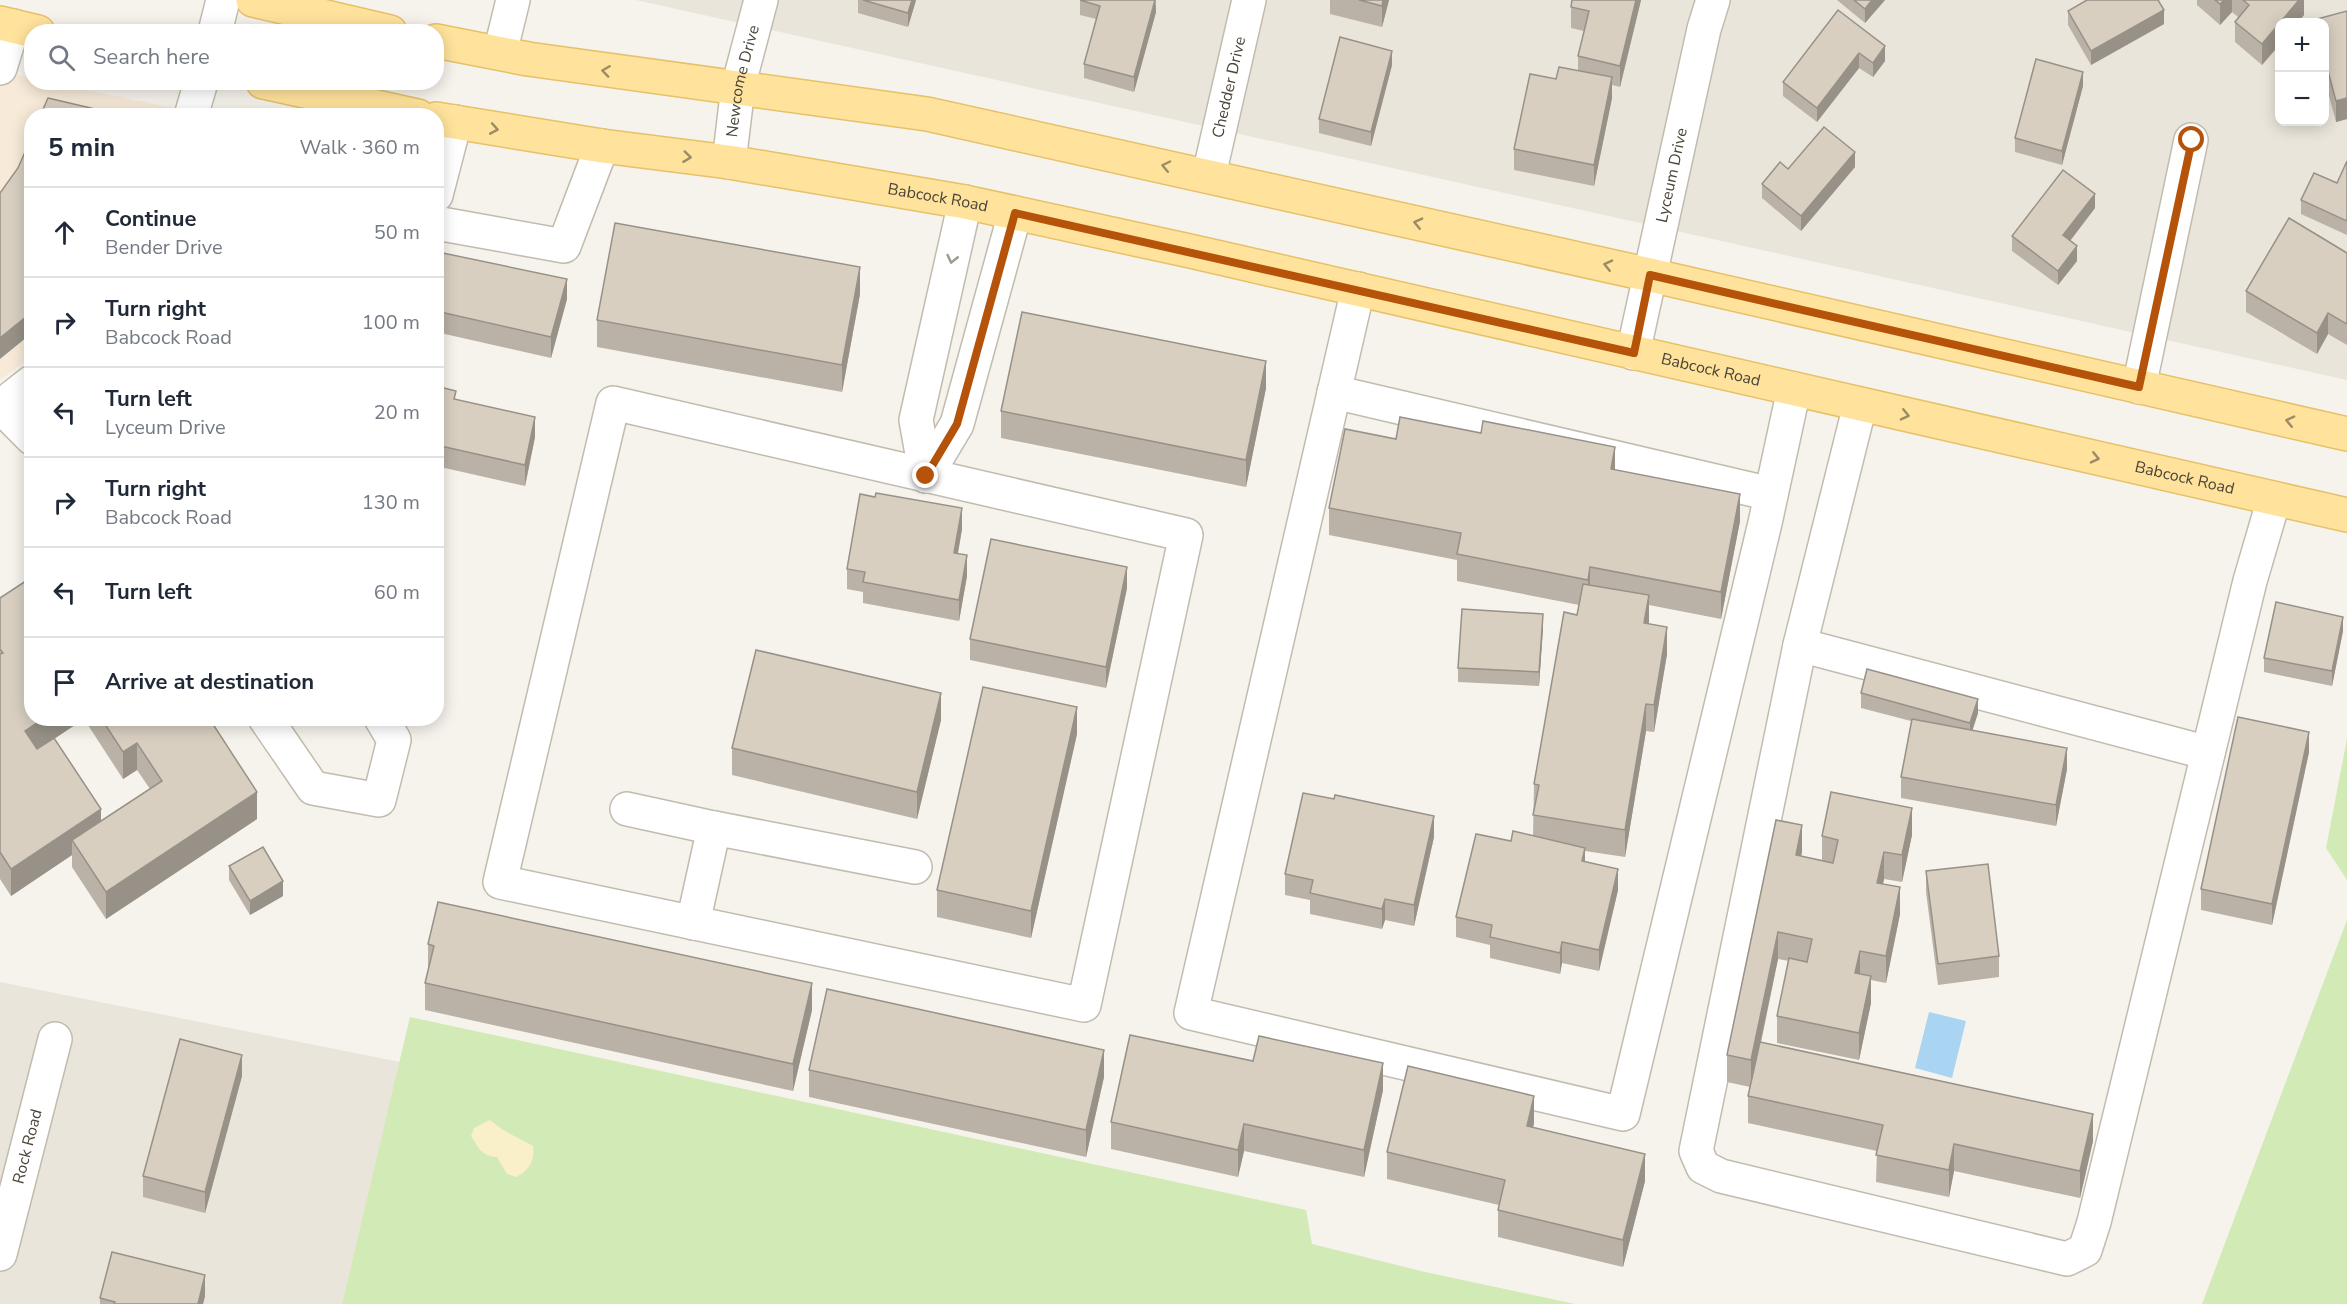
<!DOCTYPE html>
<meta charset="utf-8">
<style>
body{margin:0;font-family:"Nunito Sans",sans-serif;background:#f6f6f7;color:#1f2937}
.controls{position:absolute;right:18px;top:18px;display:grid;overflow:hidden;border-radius:12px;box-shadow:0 3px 15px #0003}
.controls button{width:54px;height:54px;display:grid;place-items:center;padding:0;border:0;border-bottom:2px solid #e0e1e3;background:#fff;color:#1f2937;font:30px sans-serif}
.stop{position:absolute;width:18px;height:18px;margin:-14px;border:4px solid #b45309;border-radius:50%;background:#fff}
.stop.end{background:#b45309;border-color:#fff;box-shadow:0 2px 6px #0008}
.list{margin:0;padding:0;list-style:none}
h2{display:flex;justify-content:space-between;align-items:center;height:78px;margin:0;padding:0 24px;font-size:26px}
h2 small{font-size:20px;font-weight:400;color:#747a83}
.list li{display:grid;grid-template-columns:39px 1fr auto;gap:18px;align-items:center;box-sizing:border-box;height:90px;padding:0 24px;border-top:2px solid #e0e1e3}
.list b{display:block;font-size:22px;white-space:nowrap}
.list p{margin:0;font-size:20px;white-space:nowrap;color:#747a83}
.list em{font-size:20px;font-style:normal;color:#747a83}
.icon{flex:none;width:33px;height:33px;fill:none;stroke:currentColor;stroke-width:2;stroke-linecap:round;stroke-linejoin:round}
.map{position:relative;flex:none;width:2347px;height:1304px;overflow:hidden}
.search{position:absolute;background:#fff;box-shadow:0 3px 15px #0003;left:24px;top:24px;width:420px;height:66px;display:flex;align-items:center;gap:15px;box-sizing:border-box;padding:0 21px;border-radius:24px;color:#747a83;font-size:22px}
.panel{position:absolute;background:#fff;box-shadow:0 3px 15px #0003;left:24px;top:108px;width:420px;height:618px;border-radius:24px}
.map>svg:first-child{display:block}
.residential{fill:#eae5da;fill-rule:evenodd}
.commercial{fill:#f7ead8}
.green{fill:#d2eab5}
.sand{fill:#f9efc9}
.water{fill:#a9d4f2}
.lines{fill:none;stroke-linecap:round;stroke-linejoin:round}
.minor-casing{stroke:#c2bbae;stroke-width:36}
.major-casing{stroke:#e6c16a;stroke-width:36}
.minor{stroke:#fff;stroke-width:33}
.major{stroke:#ffe39c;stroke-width:33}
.wall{fill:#bab2a6;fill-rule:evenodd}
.shaded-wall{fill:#979187}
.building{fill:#d8cfc1;stroke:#979187;stroke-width:1.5}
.oneway{stroke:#9c8c66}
.oneway2{stroke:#9c9892}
.route{stroke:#b45309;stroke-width:8}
.labels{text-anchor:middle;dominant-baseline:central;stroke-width:5;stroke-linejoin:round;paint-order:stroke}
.street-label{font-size:16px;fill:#4b4439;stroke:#fff}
</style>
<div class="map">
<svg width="2347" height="1304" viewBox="0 0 2347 1304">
<rect width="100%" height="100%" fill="#f6f3ec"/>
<g class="residential">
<path d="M636 0H2347V380ZM2280 22H2324V122H2280Z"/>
<path d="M0 982 400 1062 342 1304H0Z"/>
</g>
<path class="commercial" d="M0 72 31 78 32 82 52 83 173 108 172 115 32 116 31 357 0 380Z"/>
<g class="green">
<path d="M2347 739V880L2326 848Z"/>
<path d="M2347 920V1304H2202Z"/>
<path d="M410 1017 1306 1210 1312 1244 1425 1272 1575 1304H342Z"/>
</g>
<path class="sand" d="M490 1120 503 1130 533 1146C535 1161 529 1170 516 1177L507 1174 497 1157C481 1156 479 1148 471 1136L474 1128Z"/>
<path class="water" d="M1929 1012 1966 1021 1952 1078 1915 1068Z"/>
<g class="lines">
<g class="minor-casing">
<g id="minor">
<path d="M215 32 223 0"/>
<path d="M500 53 513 0"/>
<path d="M0 68 13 26"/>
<path d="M191 116 201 82"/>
<path id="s1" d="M729 162 738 87 761 0"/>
<path id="s2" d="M1209 175 1249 0"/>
<path d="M436 195 455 122"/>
<path d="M436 223 564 246 602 146"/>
<path d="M1358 289 1191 1013 1623 1114 1765 523 1794 389"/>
<path id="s3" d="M1633 353 1704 29 1713 0"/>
<path d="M2139 387 2191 140"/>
<path d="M1334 392 1771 494"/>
<path d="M613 403 1186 535 1084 1005 500 882Z"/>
<path d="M1860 405 1800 645 1696 1151 1703 1167 1721 1176 2067 1259 2085 1250 2094 1222 2250 581 2274 499"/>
<path d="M0 406 32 438"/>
<path d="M0 407 32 382"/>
<path d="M926 476 916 420 965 202"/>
<path d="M926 476 957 424 1015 213"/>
<path d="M1800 645 2208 753"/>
<path d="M265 718 313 788 379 800 394 740 381 718"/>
<path d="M627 809 714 828"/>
<path d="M693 923 714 828 915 867"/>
<path id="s4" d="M0 1254 55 1039"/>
</g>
</g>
<g class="major-casing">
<g id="major">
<path d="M253 0 390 32"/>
<path d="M0 23 38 32"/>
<path d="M436 41 528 59 927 114 1650 275 2347 434"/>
<path d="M263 82 418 116"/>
<path id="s5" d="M436 119 602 146 729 162 965 202 1190 251 2347 515"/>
</g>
</g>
<use href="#minor" class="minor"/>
<use href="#major" class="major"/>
</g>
<g class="wall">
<path d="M858 0H916L908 27 858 13Z"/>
<path d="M1080 0H1156V12L1134 92 1084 78V64L1096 19 1080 15Z"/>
<path d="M1330 0H1389L1382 27 1330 14Z"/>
<path d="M1572 0H1641L1620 87 1612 85V98L1594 186 1514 170V149L1556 79 1578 70V56L1584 31 1571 28V7Z"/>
<path d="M1837 0H1885L1865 23Z"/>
<path d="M2197 0H2304V15L2298 22H2280V44L2262 65 2235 42V22L2238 17 2232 12 2220 25 2197 5Z"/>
<path d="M1838 10 1885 61 1873 77 1859 68 1817 122 1783 96V82Z"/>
<path d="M2068 11 2164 24 2091 65 2068 25Z"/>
<path d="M2347 11V119L2336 122 2325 81V22Z"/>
<path d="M1392 65 1371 146 1319 133V119Z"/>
<path d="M2083 86 2062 165 2015 152V138Z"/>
<path d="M2347 161V235L2301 214V200L2337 183Z"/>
<path d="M1855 167 1801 231 1762 198V184L1788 169Z"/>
<path d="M2095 208 2070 241 2077 261 2058 285 2012 251V236Z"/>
<path d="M2347 253V345L2328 334 2317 354 2246 312V291Z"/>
<path d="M436 260 567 299 551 358 436 332Z"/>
<path d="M860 294 842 392 597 347V320Z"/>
<path d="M436 386 456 400 535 437 525 486 436 466Z"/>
<path d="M1266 388 1246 487 1001 438V411Z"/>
<path d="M1396 439 1615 470 1740 521 1721 619 1649 605 1648 624 1667 654 1654 732 1646 731 1625 857 1585 851V861L1618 890 1599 971 1562 963 1560 974 1490 958V945L1456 937V917L1511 841 1533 836 1534 784 1579 605 1457 581V560L1329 535V508Z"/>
<path d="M962 529 958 554 967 576 959 621 863 603V592L847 589V569Z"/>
<path d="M1127 588 1106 688 970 660V639Z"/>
<path d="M0 598 32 718H209L257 819 106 919 72 867V855L11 896 0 879ZM84 719 123 779 137 770 150 789 101 821 54 739Z"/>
<path d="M1543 628 1539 686 1458 682V668Z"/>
<path d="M2343 631 2332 686 2264 672V658Z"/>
<path d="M1861 693 1978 713 1972 731 2067 769 2056 826 1901 798V777L1911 721 1861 708Z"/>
<path d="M941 720 917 819 732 775V748Z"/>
<path d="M1077 734 1031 938 937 917V890Z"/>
<path d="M2309 752 2272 925 2201 910V889Z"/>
<path d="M1912 835 1902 882 1884 879 1883 884 1900 914 1886 983 1871 980V1003L1859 1060 1777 1043V1016L1789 961 1778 959 1761 1043 2093 1141 2080 1198 1954 1171 1949 1197 1876 1182 1877 1151 1748 1123V1096L1750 1087 1727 1082V1055L1802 852 1801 856 1822 860V836Z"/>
<path d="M1434 837 1414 926 1385 920 1382 929 1310 914V900L1285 895V874Z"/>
<path d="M229 866 283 896 250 915 229 880Z"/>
<path d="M1926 871 1999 956V977L1938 985 1926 892Z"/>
<path d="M428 944 812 1010 793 1091 425 1010V983L428 971Z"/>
<path d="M809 1070 1104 1077 1086 1157 809 1097Z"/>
<path d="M242 1076 205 1213 143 1197V1176Z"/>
<path d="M1383 1090 1364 1177 1244 1151 1238 1177 1111 1149V1122Z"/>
<path d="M1534 1123 1533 1127 1645 1181 1623 1267 1498 1237V1210L1499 1205 1387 1179V1152Z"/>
<path d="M205 1296 203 1304H100V1298Z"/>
</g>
<g class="shaded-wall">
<path d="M912 0H916L908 27V13Z"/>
<path d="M1155 0 1156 12 1134 92V77Z"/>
<path d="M1383 0H1389L1382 27V6Z"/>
<path d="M1636 0H1641L1620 87V66Z"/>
<path d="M1872 0H1885L1865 23V9Z"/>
<path d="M2224 0H2232V12L2220 25V4Z"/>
<path d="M2299 0H2304V15L2298 22H2280Z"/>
<path d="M2164 10V24L2091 65V51Z"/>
<path d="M2280 23V44L2262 65V44Z"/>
<path d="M1885 46V61L1873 77V63Z"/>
<path d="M1392 51V65L1371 146V132Z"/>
<path d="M1859 53V68L1817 122V108Z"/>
<path d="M2083 72V86L2062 165V151Z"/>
<path d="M1612 77V98L1594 186V165Z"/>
<path d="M2347 98V119L2336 122V101Z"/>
<path d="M1855 152V167L1801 231V216Z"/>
<path d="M2095 194V208L2063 250V235Z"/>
<path d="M2077 246V261L2058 285V271Z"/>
<path d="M860 267V294L842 392V365Z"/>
<path d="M567 279V299L551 358V337Z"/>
<path d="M32 312V333L0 359V338Z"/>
<path d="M2328 313V334L2317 354V333Z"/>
<path d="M1266 361V388L1246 487V460Z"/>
<path d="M535 417V437L525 486V465Z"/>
<path d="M1615 447V474L1611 469Z"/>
<path d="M1740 494V521L1721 619V592Z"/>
<path d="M962 508V529L954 574V553Z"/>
<path d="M967 555V576L959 621V600Z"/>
<path d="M1127 567V588L1106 688V667Z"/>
<path d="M1590 567V594L1588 607V580Z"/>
<path d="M1649 595V622L1644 650V623Z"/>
<path d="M1543 614V628L1539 686V672Z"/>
<path d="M2343 617V631L2332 686V671Z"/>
<path d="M1667 627V654L1654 732V705Z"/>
<path d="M941 693V720L917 819V792Z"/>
<path d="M1978 699V713L1970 738V723Z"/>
<path d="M1646 704V731L1625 857V830Z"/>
<path d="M1077 707V734L1031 938V911Z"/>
<path d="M44 718 84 719 25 758V731Z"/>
<path d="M2309 732V752L2272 925V904Z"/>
<path d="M137 743V770L123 779V752Z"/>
<path d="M2067 748V769L2056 826V805Z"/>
<path d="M257 792V819L106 919V892Z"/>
<path d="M1912 808V835L1902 882V855Z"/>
<path d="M101 809V836L72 840V855L11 896V869Z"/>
<path d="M1434 816V837L1414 926V905Z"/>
<path d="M1802 825V852L1796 882V855Z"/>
<path d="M1585 848V869L1582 861Z"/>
<path d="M1884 852V879L1877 910V883Z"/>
<path d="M1618 869V890L1599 971V950Z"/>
<path d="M283 881V896L250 915V901Z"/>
<path d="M1900 887V914L1886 983V956Z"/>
<path d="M1385 899V920L1382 929V909Z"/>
<path d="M1778 932V959L1751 1087V1060Z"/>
<path d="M1562 942V963L1560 974V953Z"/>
<path d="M1860 951V978L1855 973Z"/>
<path d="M1871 976V1003L1859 1060V1033Z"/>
<path d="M812 983V1010L793 1091V1064Z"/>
<path d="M1104 1050V1077L1086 1157V1130Z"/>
<path d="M242 1055V1076L205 1213V1192Z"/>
<path d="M1383 1063V1090L1364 1177V1150Z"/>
<path d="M1534 1096V1123L1527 1153V1126Z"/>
<path d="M2093 1114V1141L2080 1198V1171Z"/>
<path d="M1244 1124V1151L1238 1177V1150Z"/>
<path d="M1954 1144V1171L1949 1197V1170Z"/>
<path d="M1645 1154V1181L1623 1267V1240Z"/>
<path d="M205 1275V1296L203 1304H198Z"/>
</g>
<g class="building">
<path d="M863 0H912L908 13Z"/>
<path d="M1080 0H1155L1134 77 1084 64 1100 6Z"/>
<path d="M1359 0H1383L1382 6Z"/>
<path d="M1572 0H1636L1620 66 1578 56 1589 11 1571 7Z"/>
<path d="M1854 0H1872L1865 9Z"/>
<path d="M2087 0H2158L2164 10 2091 51 2068 11Z"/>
<path d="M2215 0H2224L2220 4Z"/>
<path d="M2243 0H2299L2262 44 2235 22 2249 5Z"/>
<path d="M1838 10 1885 46 1873 63 1859 53 1817 108 1783 82Z"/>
<path d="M2347 11V98L2336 101 2325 60V22H2306Z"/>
<path d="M1340 37 1392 51 1371 132 1319 119Z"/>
<path d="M2036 59 2083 72 2062 151 2015 138Z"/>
<path d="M1559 67 1612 77 1594 165 1514 149 1530 74 1556 79Z"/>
<path d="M48 98 125 116H40Z"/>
<path d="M1824 127 1855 152 1801 216 1762 184 1780 162 1788 169Z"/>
<path d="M32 136V312L0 338V193L18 168Z"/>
<path d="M2347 161V221L2301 200 2314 173 2337 183Z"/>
<path d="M2063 170 2095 194 2063 235 2077 246 2058 271 2012 236Z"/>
<path d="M2289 218 2347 253V324L2328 313 2317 333 2246 291Z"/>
<path d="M615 223 860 267 842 365 597 320Z"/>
<path d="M438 252 567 279 551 337 436 311V260Z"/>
<path d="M1022 312 1266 361 1246 460 1001 411Z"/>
<path d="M436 386 456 391 454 399 535 417 525 465 436 445Z"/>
<path d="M1400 417 1481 433 1483 421 1615 447 1611 469 1740 494 1721 592 1590 567 1588 580 1457 554 1461 533 1329 508 1345 429 1396 439Z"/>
<path d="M876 493 962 508 954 553 967 555 959 600 863 582 865 572 847 569 860 494 875 497Z"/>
<path d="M991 539 1127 567 1106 667 970 639Z"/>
<path d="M32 577V718H44L25 731 37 749 54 738 101 809 11 869 0 852V654L3 653 0 649V598Z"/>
<path d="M1583 584 1649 595 1644 623 1667 627 1654 705 1646 704 1625 830 1533 815 1539 785 1534 784 1564 612 1577 615Z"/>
<path d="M2276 602 2343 617 2332 671 2264 658Z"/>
<path d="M1462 609 1543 614 1539 672 1458 668Z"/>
<path d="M756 650 941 693 917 792 732 748Z"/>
<path d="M1867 669 1978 699 1970 723 1861 693Z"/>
<path d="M983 687 1077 707 1031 911 937 890Z"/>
<path d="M2238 717 2309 732 2272 904 2201 889Z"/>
<path d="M101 718H209L257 792 106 892 72 840 162 781 137 743 123 752Z"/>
<path d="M1912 719 2067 748 2056 805 1901 777Z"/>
<path d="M1831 792 1912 808 1902 855 1884 852 1877 883 1900 887 1886 956 1860 951 1855 973 1871 976 1859 1033 1777 1016 1789 958 1807 962 1812 939 1778 932 1751 1060 1727 1055 1776 820 1802 825 1796 855 1833 863 1838 840 1822 836Z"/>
<path d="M1303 793 1334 799 1335 795 1434 816 1414 905 1385 899 1382 909 1310 893 1313 880 1285 874Z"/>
<path d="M1513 831 1585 848 1582 861 1618 869 1599 950 1562 942 1560 953 1490 937 1492 925 1456 917 1476 834 1511 841Z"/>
<path d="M263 847 283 881 250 901 229 866Z"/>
<path d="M1988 864 1999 956 1938 964 1926 871Z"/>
<path d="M438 902 812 983 793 1064 425 983 434 946 428 944Z"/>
<path d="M827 989 1104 1050 1086 1130 809 1070Z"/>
<path d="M1130 1035 1253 1061 1259 1036 1383 1063 1364 1150 1244 1124 1238 1150 1111 1122Z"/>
<path d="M180 1039 242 1055 205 1192 143 1176Z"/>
<path d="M1760 1042 2093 1114 2080 1171 1954 1144 1949 1170 1876 1155 1883 1125 1748 1096Z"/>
<path d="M1408 1066 1534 1096 1527 1126 1645 1154 1623 1240 1498 1210 1505 1180 1387 1152Z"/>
<path d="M112 1252 205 1275 198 1304H114L115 1302 100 1298Z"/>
</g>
<defs><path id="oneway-chevron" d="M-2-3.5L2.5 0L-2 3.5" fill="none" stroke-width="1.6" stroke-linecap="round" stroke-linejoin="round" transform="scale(1.5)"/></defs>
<g class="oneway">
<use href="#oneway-chevron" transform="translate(606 71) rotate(-172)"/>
<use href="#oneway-chevron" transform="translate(494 129) rotate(10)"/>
<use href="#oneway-chevron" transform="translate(687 157) rotate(7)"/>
<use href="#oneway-chevron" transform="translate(1166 166) rotate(-168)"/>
<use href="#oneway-chevron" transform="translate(1418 223) rotate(-167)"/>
<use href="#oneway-chevron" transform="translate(1608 265) rotate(-167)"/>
<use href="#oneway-chevron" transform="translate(1905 415) rotate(13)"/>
<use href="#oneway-chevron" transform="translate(2290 421) rotate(-167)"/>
<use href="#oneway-chevron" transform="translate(2095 458) rotate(13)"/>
</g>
<use class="oneway2" href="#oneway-chevron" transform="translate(952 259) rotate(103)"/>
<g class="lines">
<path class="route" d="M926 476 957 424 1015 213 1634 353 1650 275 2139 387 2192 140"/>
</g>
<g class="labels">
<g class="street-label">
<text stroke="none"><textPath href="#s1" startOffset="82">Newcome Drive</textPath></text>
<text stroke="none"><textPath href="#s2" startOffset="90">Chedder Drive</textPath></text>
<text stroke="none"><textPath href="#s3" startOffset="182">Lyceum Drive</textPath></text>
<text stroke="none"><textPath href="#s5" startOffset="508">Babcock Road</textPath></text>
<text stroke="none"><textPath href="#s5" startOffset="1300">Babcock Road</textPath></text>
<text stroke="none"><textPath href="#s5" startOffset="1786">Babcock Road</textPath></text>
<text stroke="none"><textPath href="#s4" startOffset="111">Rock Road</textPath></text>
</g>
</g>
</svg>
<div class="controls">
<button>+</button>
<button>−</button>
</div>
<div class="stop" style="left:2192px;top:140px"></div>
<div class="stop end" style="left:926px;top:476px"></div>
<div class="search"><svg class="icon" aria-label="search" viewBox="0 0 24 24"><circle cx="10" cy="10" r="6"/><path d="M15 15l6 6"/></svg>Search here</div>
<section class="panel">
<h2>5 min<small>Walk · 360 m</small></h2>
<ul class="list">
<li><svg class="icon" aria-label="ahead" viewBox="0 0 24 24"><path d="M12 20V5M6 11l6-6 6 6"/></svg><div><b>Continue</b><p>Bender Drive</p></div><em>50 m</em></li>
<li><svg class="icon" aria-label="right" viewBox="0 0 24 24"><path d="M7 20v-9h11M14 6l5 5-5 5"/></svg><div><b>Turn right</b><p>Babcock Road</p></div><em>100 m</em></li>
<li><svg class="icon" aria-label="left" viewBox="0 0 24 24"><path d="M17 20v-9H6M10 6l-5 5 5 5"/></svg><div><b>Turn left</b><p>Lyceum Drive</p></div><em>20 m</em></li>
<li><svg class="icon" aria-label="right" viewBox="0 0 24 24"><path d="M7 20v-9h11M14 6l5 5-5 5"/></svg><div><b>Turn right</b><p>Babcock Road</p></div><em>130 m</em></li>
<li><svg class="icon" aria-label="left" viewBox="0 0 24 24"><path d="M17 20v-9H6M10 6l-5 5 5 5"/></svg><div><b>Turn left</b></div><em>60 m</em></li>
<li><svg class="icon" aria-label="arrive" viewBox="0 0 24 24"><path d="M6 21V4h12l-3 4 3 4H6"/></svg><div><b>Arrive at destination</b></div></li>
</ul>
</section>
</div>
